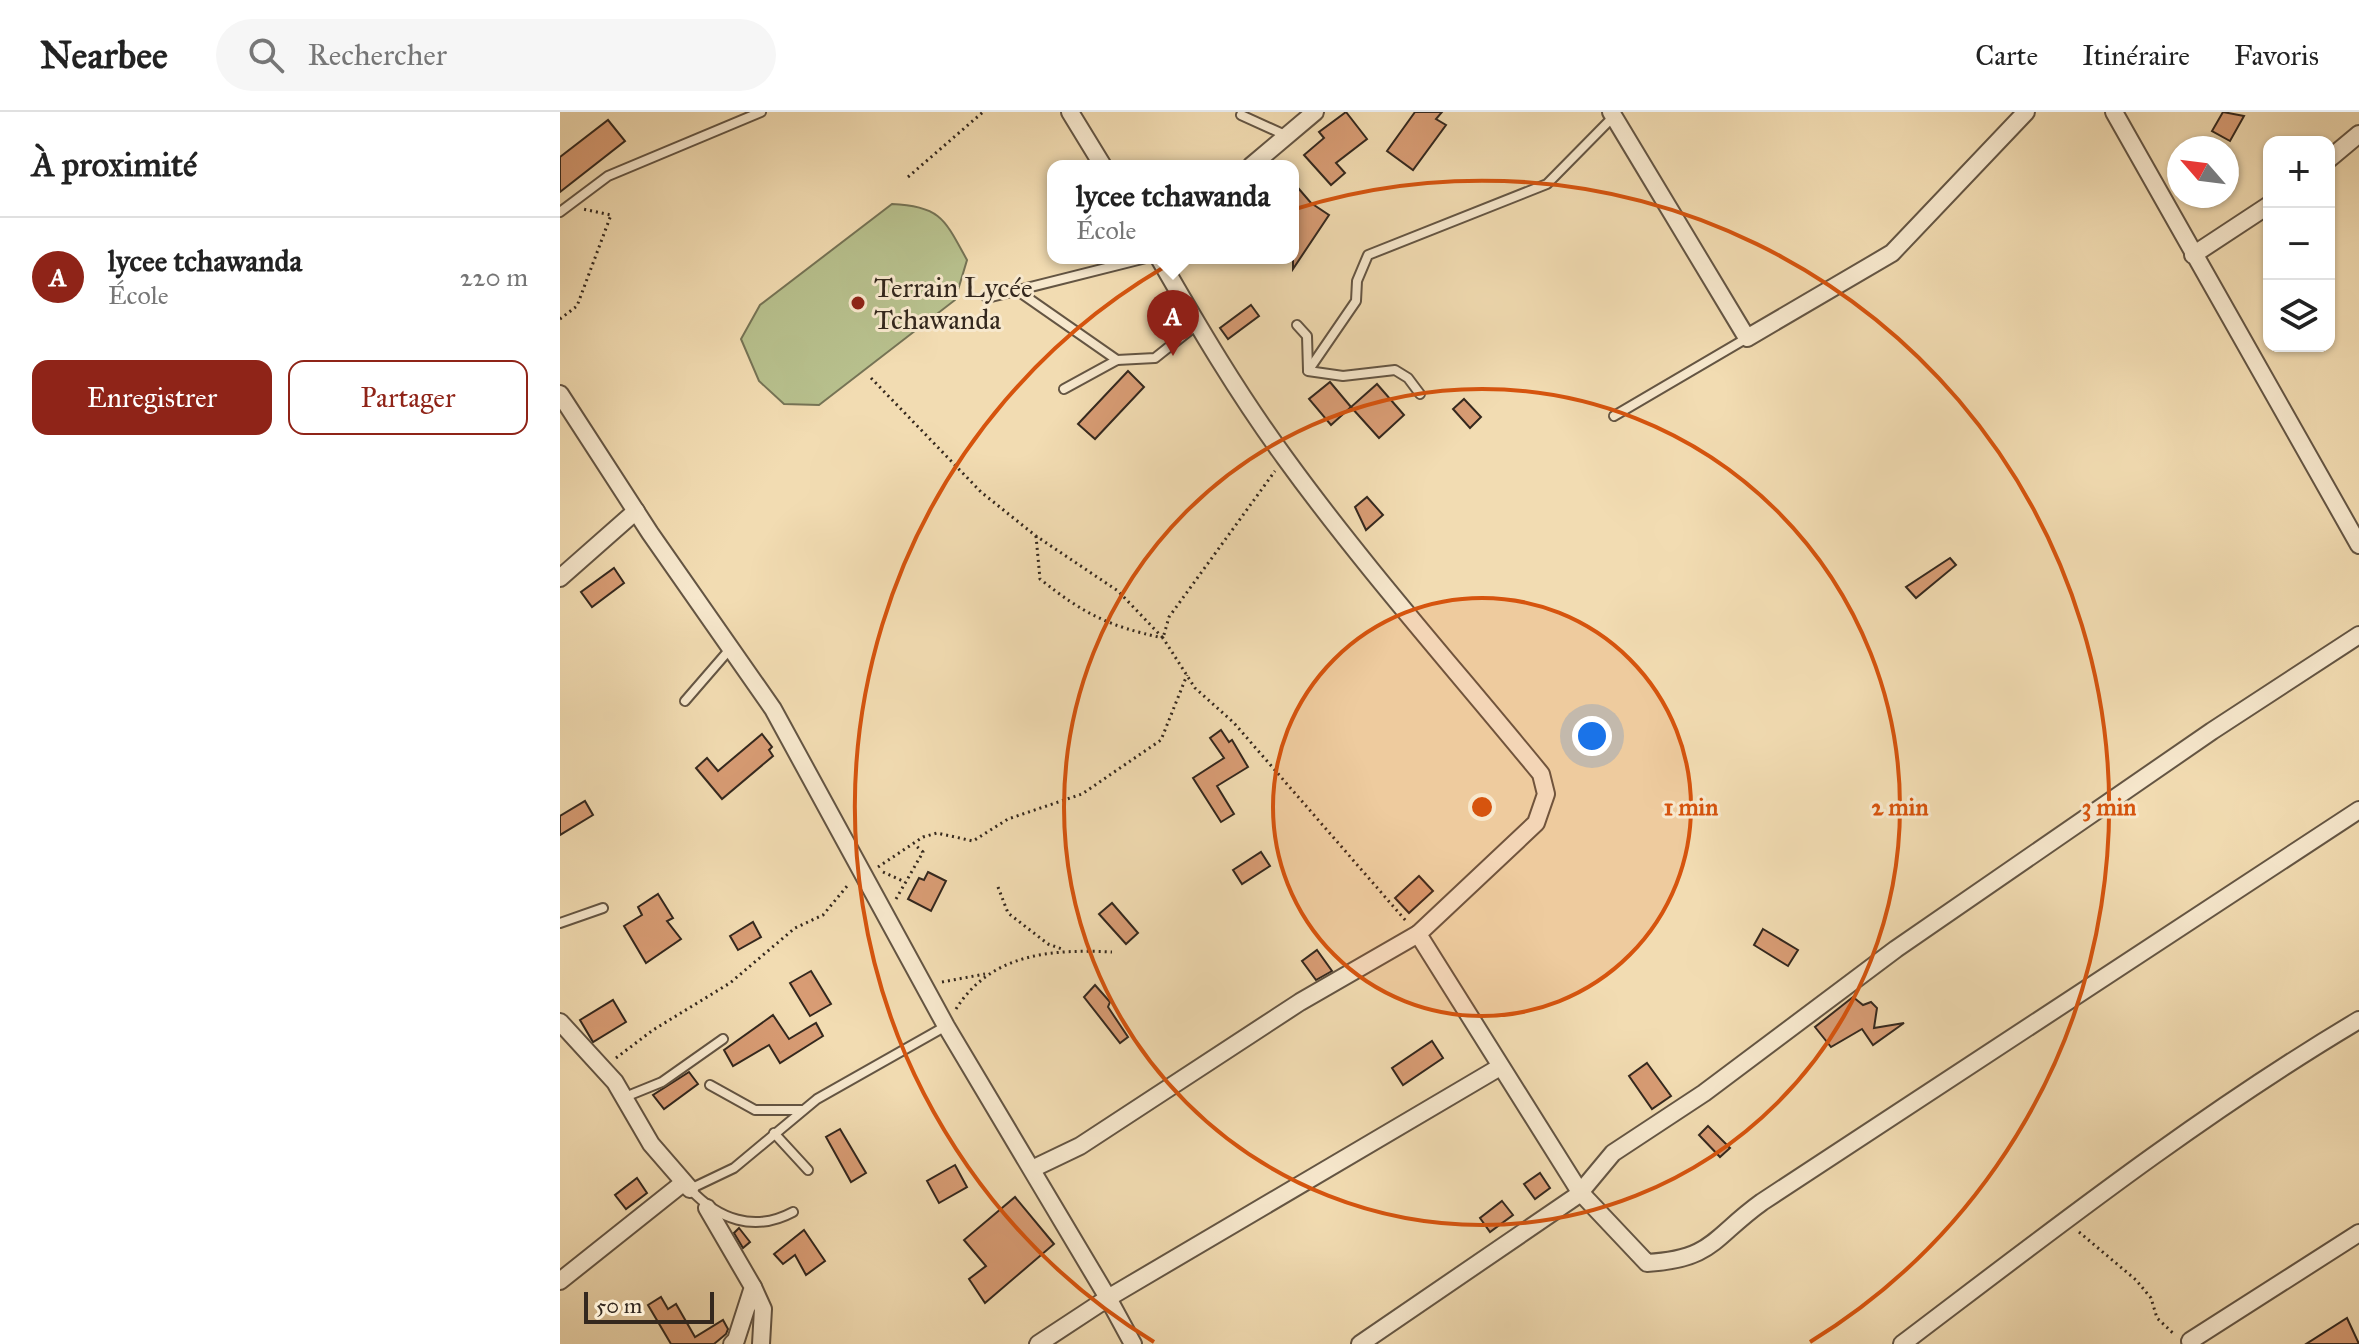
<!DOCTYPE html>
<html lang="fr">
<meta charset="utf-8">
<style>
body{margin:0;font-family:"IM FELL Great Primer",serif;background:#f6f6f6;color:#222}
.controls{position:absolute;right:24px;top:24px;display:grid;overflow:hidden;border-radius:16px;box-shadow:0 2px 6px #0004}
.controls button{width:72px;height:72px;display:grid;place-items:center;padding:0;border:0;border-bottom:2px solid #e0e0e0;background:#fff;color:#222;font:40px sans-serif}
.compass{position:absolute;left:1607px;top:24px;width:72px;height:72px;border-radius:50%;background:#fff;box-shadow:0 2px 6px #0004;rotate:298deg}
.scale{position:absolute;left:24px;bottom:20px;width:130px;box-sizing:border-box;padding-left:8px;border:4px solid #34281e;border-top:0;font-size:22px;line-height:28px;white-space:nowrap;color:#34281e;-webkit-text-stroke:6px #f7e8cd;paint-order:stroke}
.you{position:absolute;left:1032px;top:624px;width:28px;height:28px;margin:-20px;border:6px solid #fff;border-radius:50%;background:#1a73e8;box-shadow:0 0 0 12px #1a73e833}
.badge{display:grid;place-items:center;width:52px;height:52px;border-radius:50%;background:#8f2418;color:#fff;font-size:26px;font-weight:700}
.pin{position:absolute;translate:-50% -66px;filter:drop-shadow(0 2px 4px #0008)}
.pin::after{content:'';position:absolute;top:42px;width:28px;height:24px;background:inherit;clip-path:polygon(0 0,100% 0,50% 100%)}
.popup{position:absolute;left:487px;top:48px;width:252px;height:104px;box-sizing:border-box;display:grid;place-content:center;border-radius:16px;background:#fff;filter:drop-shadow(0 2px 6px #0005);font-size:26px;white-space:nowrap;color:#767676}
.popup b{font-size:30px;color:#222}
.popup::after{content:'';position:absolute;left:50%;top:100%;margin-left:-16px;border:16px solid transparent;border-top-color:#fff}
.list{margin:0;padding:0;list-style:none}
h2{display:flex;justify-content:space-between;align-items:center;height:104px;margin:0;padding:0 32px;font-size:34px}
h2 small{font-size:26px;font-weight:400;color:#767676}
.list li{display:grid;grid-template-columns:52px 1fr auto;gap:24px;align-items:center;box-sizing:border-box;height:120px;padding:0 32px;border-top:2px solid #e0e0e0}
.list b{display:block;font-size:30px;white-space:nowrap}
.list p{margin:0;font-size:26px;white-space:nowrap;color:#767676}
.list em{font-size:26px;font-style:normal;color:#767676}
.actions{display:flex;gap:16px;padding:24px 32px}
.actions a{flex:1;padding:18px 0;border:2px solid #8f2418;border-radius:16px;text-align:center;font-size:28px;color:#8f2418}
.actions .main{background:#8f2418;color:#fff}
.icon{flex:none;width:44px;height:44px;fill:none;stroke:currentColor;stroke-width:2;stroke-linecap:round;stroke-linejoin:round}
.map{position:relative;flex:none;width:1799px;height:1232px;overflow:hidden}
header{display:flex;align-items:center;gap:48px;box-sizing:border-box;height:112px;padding:0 40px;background:#fff;border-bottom:2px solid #e0e0e0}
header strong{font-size:38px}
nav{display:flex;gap:44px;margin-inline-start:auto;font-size:28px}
.search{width:560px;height:72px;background:#f6f6f6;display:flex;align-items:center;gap:20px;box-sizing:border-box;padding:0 28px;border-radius:44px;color:#767676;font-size:30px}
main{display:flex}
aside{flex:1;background:#fff}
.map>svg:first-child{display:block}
.green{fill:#b8c18e;stroke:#767456;stroke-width:2}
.building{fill:#d89c74;stroke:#34281e;stroke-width:2}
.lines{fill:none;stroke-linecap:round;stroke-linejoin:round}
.lane-casing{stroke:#645543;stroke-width:12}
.street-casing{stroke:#645543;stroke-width:20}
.path{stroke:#34281e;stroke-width:3;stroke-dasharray:2 4;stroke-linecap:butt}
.lane{stroke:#f7e8cd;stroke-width:8}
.street{stroke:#f7e8cd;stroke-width:16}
.ring{fill:none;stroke:#d6540e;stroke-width:4}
.poi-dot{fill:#8f2418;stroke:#f7e8cd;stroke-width:3}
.labels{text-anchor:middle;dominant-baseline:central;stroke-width:6;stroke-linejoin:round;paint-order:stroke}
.poi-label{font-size:28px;fill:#34281e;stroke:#f7e8cd;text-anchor:start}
.centre{fill:#d6540e;stroke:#f7e8cd;stroke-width:4}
.ring-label{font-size:24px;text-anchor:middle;font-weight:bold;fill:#d6540e;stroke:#f7e8cd;stroke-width:6;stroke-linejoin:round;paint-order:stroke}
</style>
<header>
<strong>Nearbee</strong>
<div class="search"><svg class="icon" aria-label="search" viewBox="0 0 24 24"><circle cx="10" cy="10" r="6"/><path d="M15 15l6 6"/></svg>Rechercher</div>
<nav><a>Carte</a><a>Itinéraire</a><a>Favoris</a></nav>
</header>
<main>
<aside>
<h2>À proximité<small></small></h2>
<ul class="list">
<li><span class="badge">A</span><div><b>lycee tchawanda</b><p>École</p></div><em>220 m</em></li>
</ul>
<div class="actions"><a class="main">Enregistrer</a><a>Partager</a></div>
</aside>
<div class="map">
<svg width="1799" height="1232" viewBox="0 0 1799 1232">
<rect width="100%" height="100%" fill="#f2dcb2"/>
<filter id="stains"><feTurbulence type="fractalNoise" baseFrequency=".0025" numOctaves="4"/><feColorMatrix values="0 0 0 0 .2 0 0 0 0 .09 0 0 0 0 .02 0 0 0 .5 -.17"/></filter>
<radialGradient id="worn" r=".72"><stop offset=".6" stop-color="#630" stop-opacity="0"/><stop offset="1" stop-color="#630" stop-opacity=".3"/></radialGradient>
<path class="green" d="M332 92C381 94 385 108 407 148L395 188 259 293 224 292 199 269 181 227 200 193Z"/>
<g class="building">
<path d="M786 0 807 27 776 51 785 61 771 73 744 43 764 26 759 20Z"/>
<path d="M855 0H882L876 7 886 13 853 58 827 39Z"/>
<path d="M1663 0 1684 4 1670 29 1652 19Z"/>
<path d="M48 8 65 29 0 80V45Z"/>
<path d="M733 70 751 91 769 103 733 157Z"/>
<path d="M691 193 699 204 668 227 660 216Z"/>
<path d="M568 259 584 275 535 327 518 312Z"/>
<path d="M770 270 791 295 771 313 749 287Z"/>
<path d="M817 272 844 303 819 326 791 295Z"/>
<path d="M904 287 921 305 910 316 893 297Z"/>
<path d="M807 385 823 403 806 418 795 395Z"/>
<path d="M1390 446 1396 453 1356 486 1346 475Z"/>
<path d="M54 456 64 471 32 495 21 480Z"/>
<path d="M661 618 669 630 672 628 688 655 657 674 674 702 661 710 633 666 664 646 650 626Z"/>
<path d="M202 622 212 635 209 638 213 644 162 687 136 656 147 646 158 659Z"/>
<path d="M25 689 33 703 0 723V704Z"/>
<path d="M701 740 710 754 682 772 673 758Z"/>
<path d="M368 760 386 769 371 799 348 787 359 766 364 768Z"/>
<path d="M859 764 873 779 849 801 835 786Z"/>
<path d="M98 782 113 806 107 809 121 827 86 851 64 814 82 803 78 795Z"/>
<path d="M552 791 578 821 566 832 539 802Z"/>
<path d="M193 810 201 825 178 838 170 824Z"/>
<path d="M1203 817 1238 838 1228 854 1194 833Z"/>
<path d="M757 838 772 859 756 868 742 849Z"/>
<path d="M251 859 271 892 250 904 230 871Z"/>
<path d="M535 873 550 890 548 895 568 925 560 931 524 885Z"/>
<path d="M1293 885 1303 893 1311 890 1317 896 1314 916 1344 911 1313 933 1302 917 1271 935 1255 915Z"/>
<path d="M53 888 66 910 33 930 20 908Z"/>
<path d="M213 903 229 927 256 911 263 924 220 951 209 933 173 954 164 938Z"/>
<path d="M872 929 883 946 843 973 832 956Z"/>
<path d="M1087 951 1111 984 1092 997 1069 964Z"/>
<path d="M129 960 138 972 104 997 93 983Z"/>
<path d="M1148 1014 1170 1036 1160 1045 1139 1023Z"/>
<path d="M280 1017 306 1061 291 1070 266 1025Z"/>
<path d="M395 1053 407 1075 379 1091 367 1069Z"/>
<path d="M980 1061 990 1076 975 1087 964 1072Z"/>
<path d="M77 1066 87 1081 66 1097 55 1083Z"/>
<path d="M455 1085 494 1132 425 1191 409 1167 426 1154 404 1128Z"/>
<path d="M942 1089 953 1103 930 1120 920 1106Z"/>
<path d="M179 1116 190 1130 183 1136 174 1121Z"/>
<path d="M244 1118 265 1149 246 1163 235 1143 223 1152 214 1142Z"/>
<path d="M101 1185 108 1197 116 1192 135 1225 163 1208 168 1217 166 1222 154 1232H111L88 1193Z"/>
<path d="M1787 1206 1799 1232H1746Z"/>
</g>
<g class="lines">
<g class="lane-casing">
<g id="lane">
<path d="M681 3 725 23"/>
<path d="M0 100 48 64 201 0"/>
<path d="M458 179 557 248"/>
<path d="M427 186 586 146"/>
<path d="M737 213 747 224 748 258"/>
<path d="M504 277 557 248 595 246 639 211"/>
<path d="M860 282 848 266 835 258 783 264 748 259 796 189 797 169 808 143 987 72 1054 4"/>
<path d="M1054 304 1187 226"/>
<path d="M125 589 170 537"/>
<path d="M0 811 43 796"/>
<path d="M150 973 195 998H242"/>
<path d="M65 985 102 970 163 927"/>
<path d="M214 1021 248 1058"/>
<path d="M233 1100C194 1121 158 1107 130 1077L174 1056 257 987 386 914"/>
</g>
</g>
<g class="street-casing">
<g id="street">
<path d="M510 0 543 54"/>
<path d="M1051 0 1187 226 1332 141 1466 0"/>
<path d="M1554 0 1799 433"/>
<path d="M1769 47 1799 22"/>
<path d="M691 54 755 0"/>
<path d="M1633 143 1709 93"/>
<path d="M599 146C638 214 678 282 725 346 804 455 895 557 981 662L986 682 976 711 858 822 1020 1080 1087 1151C1154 1147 1153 1125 1202 1090L1799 698"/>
<path d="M0 282 90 421 213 597 386 914 548 1186 940 955"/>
<path d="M0 466 76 399"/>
<path d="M0 910 55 970 91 1032 130 1077"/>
<path d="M472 1057 520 1034 740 890 858 822"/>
<path d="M147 1096 193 1175 176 1228 172 1232"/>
<path d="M0 1169 123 1071"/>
<path d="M193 1175 203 1197 201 1232"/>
<path d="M478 1232 548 1186 573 1232"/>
<path d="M800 1232 1018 1083 1053 1041 1144 981 1336 837 1652 619 1799 523"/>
<path d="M1342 1232C1490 1120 1639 1003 1799 908"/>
<path d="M1632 1232 1630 1229 1799 1121"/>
</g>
</g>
<g class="path">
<path d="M348 65 423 0"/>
<path d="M0 207 17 194 51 103 23 97"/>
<path d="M311 266 421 380 476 424 558 479 603 526 609 505 715 359"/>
<path d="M476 424 480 467C524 502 548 514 603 526L635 576 674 611 846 809"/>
<path d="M318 755 363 725 377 721 413 729 448 707 522 682 601 628 627 563"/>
<path d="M323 760 345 770"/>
<path d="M438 775 448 801 488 832 502 837"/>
<path d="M336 787 363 740 355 733"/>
<path d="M382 870 425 862"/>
<path d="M396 897C431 841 492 837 552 840"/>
<path d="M56 946 93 918 170 871 235 816 263 803 288 773"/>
<path d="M1519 1120 1576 1168 1591 1186 1597 1206 1615 1223"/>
</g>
<use href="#lane" class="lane"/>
<use href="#street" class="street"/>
</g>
<circle cx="922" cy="695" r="209" fill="#d6540e" fill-opacity=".12"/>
<g class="ring">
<circle cx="922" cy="695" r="209"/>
<circle cx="922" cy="695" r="418"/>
<path d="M594 1230A627 627 0 1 1 1250 1230"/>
</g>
<circle class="poi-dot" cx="298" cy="191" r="8"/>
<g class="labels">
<g class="poi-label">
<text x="314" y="175">Terrain Lycée<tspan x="314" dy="32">Tchawanda</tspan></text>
</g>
</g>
<circle cx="922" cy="695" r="12" class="centre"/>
<g class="ring-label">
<text x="1131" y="703">1 min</text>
<text x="1340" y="703">2 min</text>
<text x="1549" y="703">3 min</text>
</g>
<rect width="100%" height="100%" filter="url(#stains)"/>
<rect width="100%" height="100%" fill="url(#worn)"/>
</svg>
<div class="controls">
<button>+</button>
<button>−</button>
<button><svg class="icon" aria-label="layers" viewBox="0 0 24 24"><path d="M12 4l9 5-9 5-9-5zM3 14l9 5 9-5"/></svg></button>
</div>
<svg class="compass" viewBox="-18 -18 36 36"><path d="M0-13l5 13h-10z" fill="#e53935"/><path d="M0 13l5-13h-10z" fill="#767676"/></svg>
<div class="scale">50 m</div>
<div class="you"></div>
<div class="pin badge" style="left:613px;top:244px">A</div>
<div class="popup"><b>lycee tchawanda</b>École</div>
</div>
</main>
